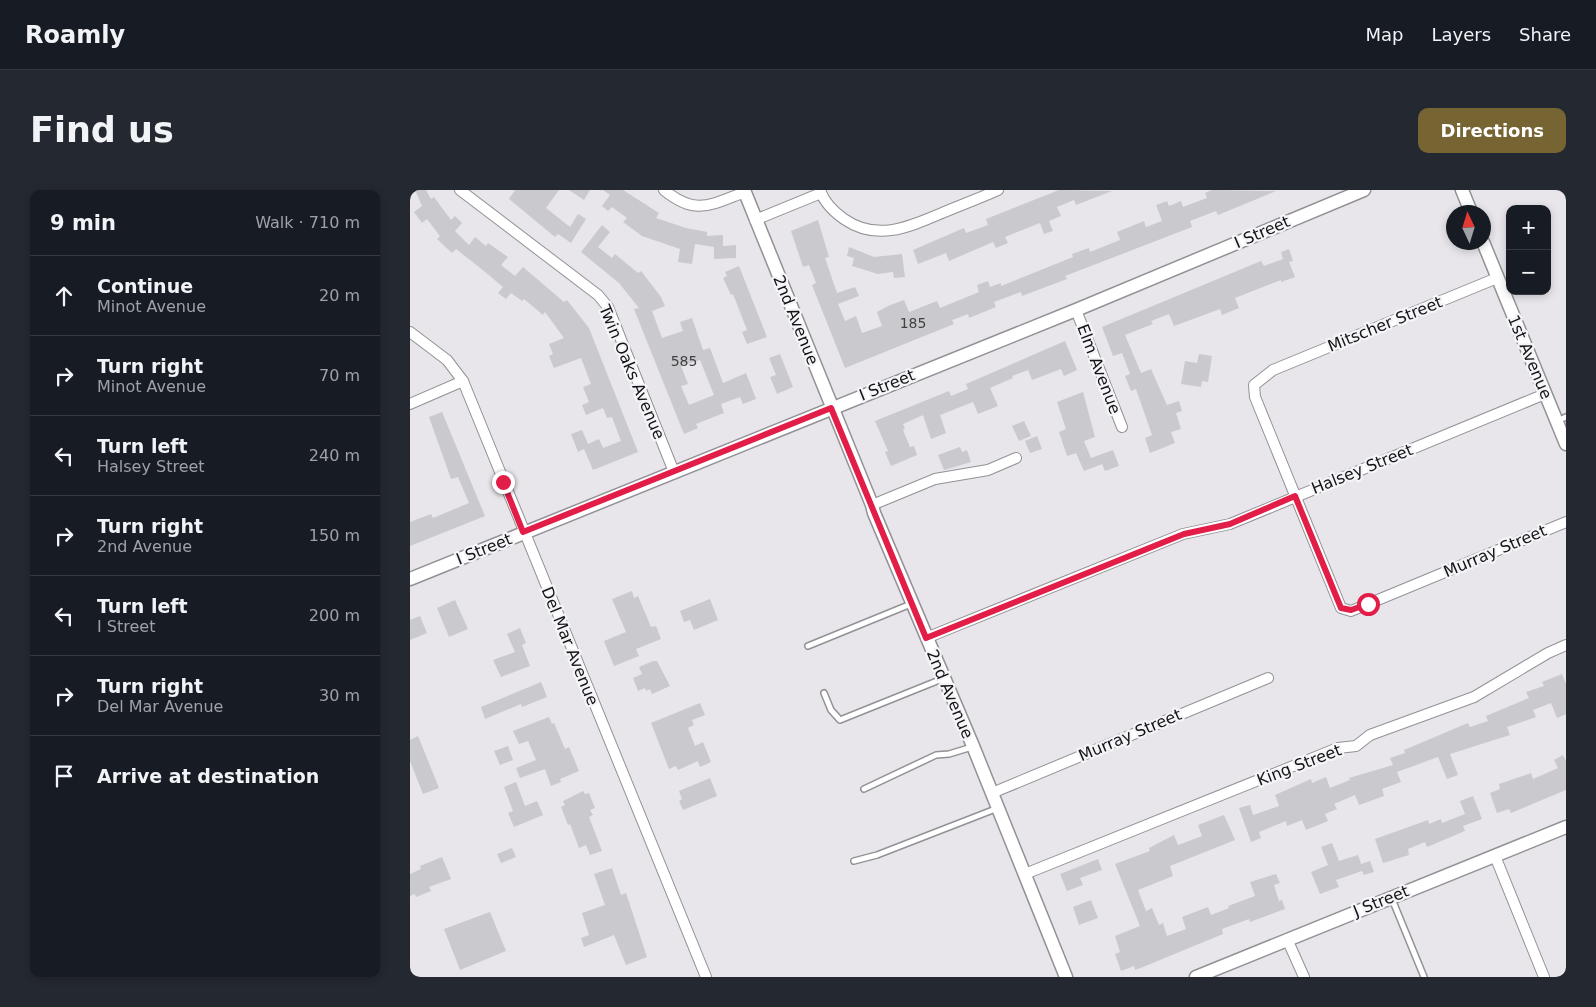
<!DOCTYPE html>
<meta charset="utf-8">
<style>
body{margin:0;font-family:"DejaVu Sans",sans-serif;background:#242831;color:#f1f3f6}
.controls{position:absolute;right:15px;top:15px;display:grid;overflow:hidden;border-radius:10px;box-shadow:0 2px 8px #0003}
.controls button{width:45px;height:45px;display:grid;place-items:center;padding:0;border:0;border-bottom:1px solid #363941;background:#171b24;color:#f1f3f6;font:25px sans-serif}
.compass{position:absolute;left:1036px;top:15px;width:45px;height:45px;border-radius:50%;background:#171b24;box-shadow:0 2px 8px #0003;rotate:356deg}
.stop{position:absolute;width:15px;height:15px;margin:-11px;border:4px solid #e11d48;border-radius:50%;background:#fff}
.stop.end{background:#e11d48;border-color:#fff;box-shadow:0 1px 5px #0008}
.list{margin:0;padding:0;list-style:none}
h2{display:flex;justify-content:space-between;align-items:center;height:65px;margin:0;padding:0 20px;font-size:21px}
h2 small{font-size:16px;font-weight:400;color:#9ea1a6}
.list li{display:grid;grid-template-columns:32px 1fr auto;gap:15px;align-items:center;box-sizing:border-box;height:80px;padding:0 20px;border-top:1px solid #363941}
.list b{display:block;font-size:19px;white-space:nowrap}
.list p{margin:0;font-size:16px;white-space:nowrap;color:#9ea1a6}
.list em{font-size:16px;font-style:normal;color:#9ea1a6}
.icon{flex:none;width:28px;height:28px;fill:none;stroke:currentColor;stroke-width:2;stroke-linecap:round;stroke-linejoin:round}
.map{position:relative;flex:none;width:1156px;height:787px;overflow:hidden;border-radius:10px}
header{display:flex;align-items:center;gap:30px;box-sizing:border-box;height:70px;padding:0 25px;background:#171b24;border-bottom:1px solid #363941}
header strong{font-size:24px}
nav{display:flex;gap:28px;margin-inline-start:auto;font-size:18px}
.intro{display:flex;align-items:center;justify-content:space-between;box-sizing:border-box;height:120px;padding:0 30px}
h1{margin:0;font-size:35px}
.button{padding:12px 22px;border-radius:10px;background:#766533;color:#fff;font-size:18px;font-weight:700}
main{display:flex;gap:30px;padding:0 30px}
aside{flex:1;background:#171b24;border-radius:10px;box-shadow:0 2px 8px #0003}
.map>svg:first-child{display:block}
.building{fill:#cac9cd;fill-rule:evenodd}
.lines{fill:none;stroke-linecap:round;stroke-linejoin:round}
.service-casing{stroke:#929195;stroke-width:8}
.minor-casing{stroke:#929195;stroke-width:12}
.tertiary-casing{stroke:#929195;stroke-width:15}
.service{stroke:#fff;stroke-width:5}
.minor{stroke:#fff;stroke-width:10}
.tertiary{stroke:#fff;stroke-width:12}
.route{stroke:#e11d48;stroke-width:6}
.labels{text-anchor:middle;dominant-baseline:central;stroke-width:4.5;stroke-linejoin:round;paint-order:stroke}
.number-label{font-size:14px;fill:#424043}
.street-label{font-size:16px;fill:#141315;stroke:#f5f4f8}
</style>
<header>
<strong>Roamly</strong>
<nav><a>Map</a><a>Layers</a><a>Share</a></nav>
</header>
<div class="intro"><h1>Find us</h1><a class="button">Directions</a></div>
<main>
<aside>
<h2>9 min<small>Walk · 710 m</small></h2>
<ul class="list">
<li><svg class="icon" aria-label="ahead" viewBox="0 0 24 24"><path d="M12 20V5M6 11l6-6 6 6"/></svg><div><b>Continue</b><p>Minot Avenue</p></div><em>20 m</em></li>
<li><svg class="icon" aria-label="right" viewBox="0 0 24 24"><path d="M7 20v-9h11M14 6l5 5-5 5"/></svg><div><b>Turn right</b><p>Minot Avenue</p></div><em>70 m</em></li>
<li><svg class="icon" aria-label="left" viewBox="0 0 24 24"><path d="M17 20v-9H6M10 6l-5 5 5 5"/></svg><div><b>Turn left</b><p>Halsey Street</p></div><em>240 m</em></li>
<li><svg class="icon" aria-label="right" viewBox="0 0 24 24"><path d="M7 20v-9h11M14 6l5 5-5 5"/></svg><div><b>Turn right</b><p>2nd Avenue</p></div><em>150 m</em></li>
<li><svg class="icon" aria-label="left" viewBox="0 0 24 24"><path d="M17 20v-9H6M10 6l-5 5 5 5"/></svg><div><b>Turn left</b><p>I Street</p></div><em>200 m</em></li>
<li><svg class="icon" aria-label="right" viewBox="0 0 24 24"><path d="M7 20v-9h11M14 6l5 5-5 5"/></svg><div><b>Turn right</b><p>Del Mar Avenue</p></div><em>30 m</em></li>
<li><svg class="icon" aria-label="arrive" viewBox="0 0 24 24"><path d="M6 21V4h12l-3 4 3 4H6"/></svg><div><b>Arrive at destination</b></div></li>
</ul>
</aside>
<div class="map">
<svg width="1156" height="787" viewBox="0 0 1156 787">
<rect width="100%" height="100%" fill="#e8e6eb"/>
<g class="building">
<path d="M5 0H16L21 9 24 7 41 30 45 26 52 33 45 41 59 55 65 47 76 56 78 53 98 67 91 75 105 86 113 77 154 112 157 110 179 138 228 262 183 280 174 259 168 262 161 244 172 240 178 254 189 249 193 258 211 251 202 227 197 228 193 218 176 225 172 215 179 212 173 197 181 194 171 168 144 178 139 166 143 164 139 154 154 148 135 122 133 125 114 109 112 111 101 103 96 109 88 103 93 97 74 81 46 59 42 63 27 49 30 46 17 29 12 33 4 22 12 16Z"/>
<path d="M105 0H149L136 18 160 37 168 24 176 29 161 53 148 44 145 47 99 9Z"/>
<path d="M159 0H180L174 10Z"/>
<path d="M193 0H213L249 23 246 28 276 38 297 42V46L313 45V56L326 55V68L304 69V57L285 54 282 74 268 72 270 59 232 46 213 32 217 28 202 17 198 21 192 16 200 5Z"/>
<path d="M649 0 702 1 666 15 664 10 647 17 651 26 639 31 643 41 634 44 630 33 595 47 598 53 586 58 583 52 539 71 536 63 508 74 503 60 554 38 556 43 578 35 576 29Z"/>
<path d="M802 0 866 1 808 25 806 21 780 31 782 37 655 86 657 89 612 106 611 102 584 112 586 117 559 128 558 124 542 130 544 134 435 178 402 95 406 93 399 75 393 77 381 41 408 30 419 67 415 68 427 103 445 97 449 106 428 114 435 131 446 126 452 143 472 136 467 122 478 116 494 110 499 122 527 111 530 118 569 102 567 95 578 91 580 97 591 93V96L663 67 662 64 679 58 680 62 710 50 707 42 734 31 736 37 752 31 746 15 757 11 759 16 771 11 773 17 797 8 795 3Z"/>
<path d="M192 35 200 42 188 57 202 68 205 64 228 83 231 81 251 107 255 116 242 121 252 148 273 141 270 132 282 128 293 160 300 158 313 193 336 183 346 209 333 214 330 207 311 214 314 223 286 234 288 238 274 244 224 119 229 118 209 93 171 62ZM290 170 304 205 279 215 271 196 278 194 271 176Z"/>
<path d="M439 57 464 67 492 64 495 87 484 88 483 82 468 84 442 76 444 68 437 66Z"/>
<path d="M879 59 883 71 879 72 885 87 871 92V90L825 108 829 118 812 125 810 119 764 136 759 124 741 131 743 134 715 145 731 183 741 179 757 215 769 211 772 221 766 223 771 239 761 242 765 253 740 263 735 248 742 245 726 199 721 201 715 186 720 184 712 163 703 166 692 137 851 71 854 76 873 69 871 62Z"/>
<path d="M329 76 357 147 337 154 332 142 337 140 323 104 321 105 313 88 317 86 315 82Z"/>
<path d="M655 151 667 180 654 186 651 179 622 190 618 180 602 186 603 188 580 198 588 216 568 224 563 212 530 225 536 243 521 249 513 225 493 234 495 238 493 240 500 257 504 256 507 265 481 276 475 262 478 261 465 231 539 201 541 206 558 199 556 194Z"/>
<path d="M370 164 383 197 367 204 360 187 366 185 359 168Z"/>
<path d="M789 164 802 166 798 192 792 191 791 197 771 194 775 171 787 173Z"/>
<path d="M673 202 685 247 674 251 681 268 703 260 709 276 695 281 692 274 674 281 666 263 657 266 649 242 656 239 647 212Z"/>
<path d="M32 222 75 326 0 356V332L21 324 23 328 59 313 48 287 41 289 19 227Z"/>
<path d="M614 231 621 246 609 251 602 236Z"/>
<path d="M627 246 632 259 620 263 615 251Z"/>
<path d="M550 257 552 262 557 260 561 272 534 280 528 265Z"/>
<path d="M222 401 224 408 228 406 241 437 246 436 251 449 226 459 229 466 204 476 194 451 216 442 202 409Z"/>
<path d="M300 409 308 430 284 440 280 430 274 432 270 421Z"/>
<path d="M45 410 58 439 39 447 27 418Z"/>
<path d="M10 426 17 443 0 450V430Z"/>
<path d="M110 438 116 453 112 455 120 476 91 487 83 470 105 462 97 444Z"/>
<path d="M243 471H247L260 496 242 504 240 499 236 501 235 498 228 501 223 488 232 484 229 477Z"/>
<path d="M1152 484 1156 494V524L1147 528 1141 513 1123 520 1126 527 1097 537 1100 545 1040 564 1048 585 1037 589 1028 567 987 582 991 592 972 599 974 606 949 615 945 605 924 614 927 619 915 624 918 631 896 640 892 630 877 636 876 631 849 642 851 648 841 652 829 618 840 615 843 625 869 616 865 605 901 589 902 593 916 587 920 598 940 590 939 588 983 575 980 568 995 563 994 560 1058 533 1060 537 1078 531 1076 526 1119 508 1116 502 1134 496 1132 492Z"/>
<path d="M131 492 137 507 112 517 111 514 75 529 71 517Z"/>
<path d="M290 513 295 525 282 530 284 535 278 538 285 556 293 552 301 572 290 577 288 571 268 580 266 576 259 579 241 533Z"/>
<path d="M139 527 142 534 144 533 155 559 159 557 169 581 150 589 151 592 141 596 135 579 110 588 106 578 126 570 118 551 109 554 103 541Z"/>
<path d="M8 546 29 598 13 604 0 571V550Z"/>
<path d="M98 556 103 570 90 575 84 561Z"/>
<path d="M1153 565 1156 571V600L1101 623 1099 619 1087 623 1080 603 1090 599 1089 594 1121 583 1123 589 1148 578 1144 570Z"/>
<path d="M300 588 307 606 273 620 269 611 272 609 269 601Z"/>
<path d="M106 592 115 616 127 611 133 625 104 637 98 623 103 621 94 597Z"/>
<path d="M173 601 175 604 179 603 185 618 180 620 183 625 179 627 192 661 180 665 176 655 169 658 160 634 158 635 151 617 155 615 153 611Z"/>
<path d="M1063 606 1072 629 1053 636 1055 641 1017 657 1015 652 998 659 999 665 973 673 965 649 1018 630 1019 634 1031 629 1032 633 1055 624 1050 611Z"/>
<path d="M814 625 825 650 760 676 763 686 728 700 736 721 742 718 749 735 753 733 757 746 776 739 772 727 798 717 801 725 819 718 818 716 845 706 840 692 866 684 870 693 864 695 869 711 872 710 875 719 840 732 839 729 812 739 813 744 733 777 725 780 724 776 711 781 705 764 710 762 705 746 730 736 705 674 740 661 739 658 764 645 768 655 792 646 788 635Z"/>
<path d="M922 653 929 671 948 665 951 674 960 671 964 682 954 685 952 681 926 690 929 697 910 704 901 682 918 675 911 657Z"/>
<path d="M102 658 106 667 91 673 87 664Z"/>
<path d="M32 667 41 689 19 697 21 701 6 707 5 704 0 706V684L11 679 10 676Z"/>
<path d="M688 669 692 680 670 688 673 695 657 701 650 684Z"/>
<path d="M202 678 211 705 216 703 237 767 216 775 204 745 174 757 171 748 179 745 172 723 195 715 184 684Z"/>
<path d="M681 710 688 728 669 735 663 717Z"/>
<path d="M80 722 96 761 50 780 34 739Z"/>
</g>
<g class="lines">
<g class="service-casing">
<g id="service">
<path d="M1147 231 1156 227"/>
<path d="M398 456 501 414"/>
<path d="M414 503 421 520 430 530 532 489"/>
<path d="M454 599 526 565 539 564 562 557"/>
<path d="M444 671 467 665 588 618"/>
<path d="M982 709 1014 787"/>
</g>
</g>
<g class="minor-casing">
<g id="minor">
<path d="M50 0 188 105 198 117 264 282"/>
<path d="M254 0C286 26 300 15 335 2"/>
<path d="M410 0C414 12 424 22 434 29 467 52 499 37 532 23 551 15 570 8 588 0"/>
<path d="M345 30 411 3"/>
<path d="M1087 88 863 180 844 195 845 207 931 418 941 421 958 414 1156 332"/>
<path d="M666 120 712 237"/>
<path d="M0 142 37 170 53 191 296 787"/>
<path d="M0 214 53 191"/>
<path d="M462 315 525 289 578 280 606 268"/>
<path d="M516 448 773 344 820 334 1135 204"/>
<path d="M582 603 858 488"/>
<path d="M1085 666 1134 787"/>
<path d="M615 684 928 558 946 556 960 545 1064 507 1138 463 1156 455"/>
<path d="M877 749 894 787"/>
</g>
</g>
<g class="tertiary-casing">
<g id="tertiary">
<path d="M334 0 462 315 464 323 563 556 656 787"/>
<path d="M1052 0 1061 22"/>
<path d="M1073 52 1156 254"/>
<path d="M0 389 666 120 954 0"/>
<path d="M786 787 1156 637"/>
</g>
</g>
<use href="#service" class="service"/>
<use href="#minor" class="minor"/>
<use href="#tertiary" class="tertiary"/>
</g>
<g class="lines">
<path class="route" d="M93 292 113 342 421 218 516 448 774 344 820 334 885 306 931 418 941 420 958 414"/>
</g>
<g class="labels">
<g class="number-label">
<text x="503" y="133">185</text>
<text x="274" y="171">585</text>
</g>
<g class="street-label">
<text transform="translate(852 42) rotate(-23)">I Street</text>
<text transform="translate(386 130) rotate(68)">2nd Avenue</text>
<text transform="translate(975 134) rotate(-22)">Mitscher Street</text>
<text transform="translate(1120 167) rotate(67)">1st Avenue</text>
<text transform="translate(689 179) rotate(69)">Elm Avenue</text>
<text transform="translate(222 182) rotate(67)">Twin Oaks Avenue</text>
<text transform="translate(477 195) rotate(-22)">I Street</text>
<text transform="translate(952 279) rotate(-22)">Halsey Street</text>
<text transform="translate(74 359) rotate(-22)">I Street</text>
<text transform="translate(1085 361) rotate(-23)">Murray Street</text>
<text transform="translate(160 456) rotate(68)">Del Mar Avenue</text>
<text transform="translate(540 504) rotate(67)">2nd Avenue</text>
<text transform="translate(720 545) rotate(-23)">Murray Street</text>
<text transform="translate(889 575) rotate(-21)">King Street</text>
<text transform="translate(971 711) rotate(-22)">J Street</text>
</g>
</g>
</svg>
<div class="controls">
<button>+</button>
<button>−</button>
</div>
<svg class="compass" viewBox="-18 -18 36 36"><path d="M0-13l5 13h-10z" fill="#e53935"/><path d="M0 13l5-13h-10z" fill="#9ea1a6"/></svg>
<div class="stop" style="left:958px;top:414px"></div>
<div class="stop end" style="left:93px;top:292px"></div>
</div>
</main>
